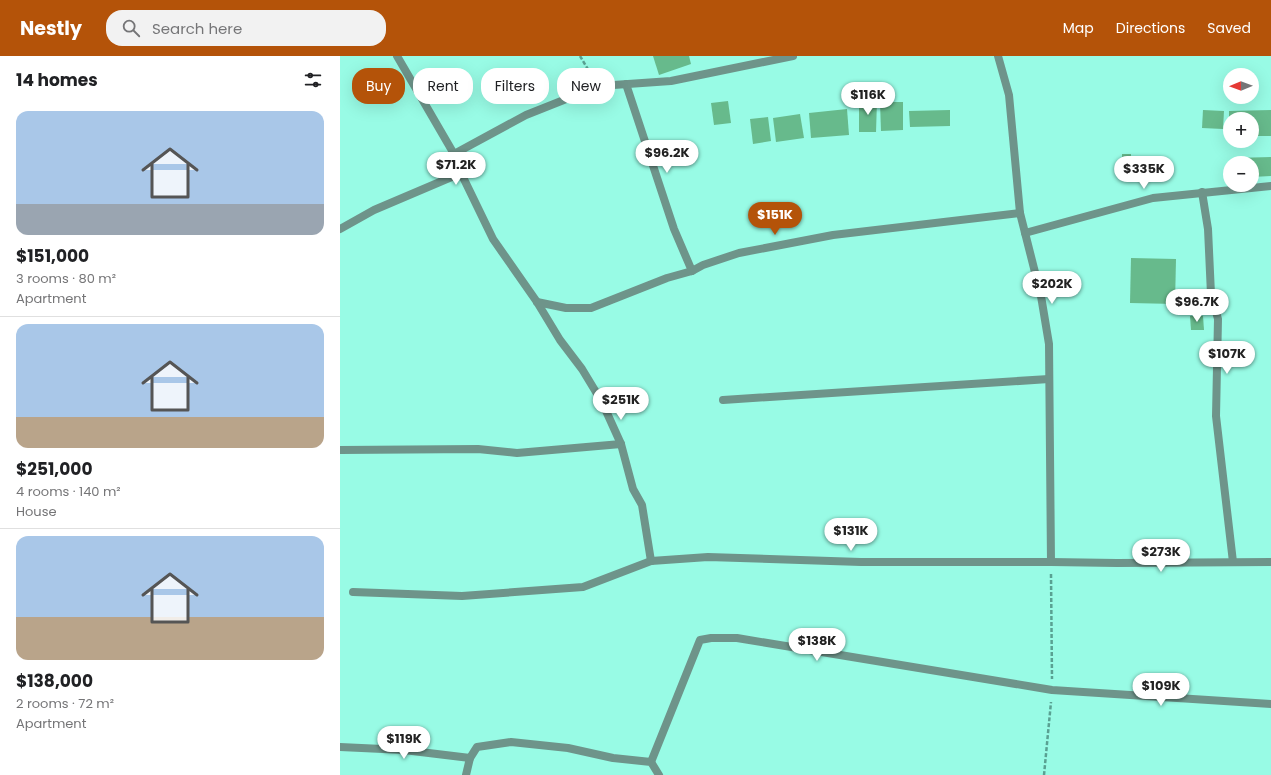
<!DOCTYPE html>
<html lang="en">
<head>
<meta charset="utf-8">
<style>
  :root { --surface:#fff; --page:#f2f2f2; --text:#202124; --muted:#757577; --line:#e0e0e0; --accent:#b45309 }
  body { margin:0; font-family:Poppins,sans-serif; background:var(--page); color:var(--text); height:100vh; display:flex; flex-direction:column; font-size:15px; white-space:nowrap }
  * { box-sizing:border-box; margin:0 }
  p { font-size:13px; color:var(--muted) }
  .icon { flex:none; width:22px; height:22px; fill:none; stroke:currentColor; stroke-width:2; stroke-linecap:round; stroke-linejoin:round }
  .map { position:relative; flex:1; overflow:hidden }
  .sheet { display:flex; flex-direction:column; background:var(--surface); width:340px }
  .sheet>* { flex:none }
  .top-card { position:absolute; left:12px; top:12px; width:380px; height:36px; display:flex; gap:8px }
  .needle { width:26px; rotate:269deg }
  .fabs { position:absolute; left:883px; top:12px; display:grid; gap:8px }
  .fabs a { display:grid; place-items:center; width:36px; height:36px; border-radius:50%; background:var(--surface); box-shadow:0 4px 16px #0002; font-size:20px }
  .price { position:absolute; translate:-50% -34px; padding:0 9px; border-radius:14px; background:#fff; color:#222; font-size:13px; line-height:26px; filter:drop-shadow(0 1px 2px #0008) }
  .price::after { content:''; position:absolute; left:50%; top:24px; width:12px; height:9px; margin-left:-6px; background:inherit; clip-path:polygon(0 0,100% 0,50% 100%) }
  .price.current { background:var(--accent); color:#fff }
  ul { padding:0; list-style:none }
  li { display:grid; align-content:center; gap:8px; height:212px; padding:0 16px }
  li+li { border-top:1px solid var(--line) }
  li span { display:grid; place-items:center; height:124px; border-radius:12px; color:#555 }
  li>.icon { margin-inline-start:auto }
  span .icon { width:72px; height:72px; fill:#fffc; stroke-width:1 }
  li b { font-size:17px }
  h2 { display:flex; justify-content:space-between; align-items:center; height:48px; padding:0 16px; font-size:17px }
  .chip { padding:0 14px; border-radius:16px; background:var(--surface); box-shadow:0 4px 16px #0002; font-size:14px; line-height:36px }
  .chip.current { background:var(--accent); color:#fff }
  header { display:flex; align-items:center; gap:24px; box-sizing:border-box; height:56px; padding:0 20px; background:var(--accent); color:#fff }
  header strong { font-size:19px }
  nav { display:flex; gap:22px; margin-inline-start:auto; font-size:14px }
  .search { width:280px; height:36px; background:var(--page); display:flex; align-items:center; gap:10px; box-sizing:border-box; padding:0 14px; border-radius:16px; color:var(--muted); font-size:15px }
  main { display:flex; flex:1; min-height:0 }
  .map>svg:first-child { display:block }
  .building { fill:#67ba8c }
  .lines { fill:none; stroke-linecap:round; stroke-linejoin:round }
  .path { stroke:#59a192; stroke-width:2.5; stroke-dasharray:4 2; stroke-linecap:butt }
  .street { stroke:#6e948a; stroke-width:8 }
</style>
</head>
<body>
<header>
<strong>Nestly</strong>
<div class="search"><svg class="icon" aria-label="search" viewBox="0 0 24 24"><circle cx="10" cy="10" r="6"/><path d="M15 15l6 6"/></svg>Search here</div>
<nav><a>Map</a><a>Directions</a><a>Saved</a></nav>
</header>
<main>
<section class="sheet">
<h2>14 homes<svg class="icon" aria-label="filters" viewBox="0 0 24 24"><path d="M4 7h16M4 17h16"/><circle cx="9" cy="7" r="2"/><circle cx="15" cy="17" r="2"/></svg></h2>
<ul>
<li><span style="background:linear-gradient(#a9c7e8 75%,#9aa5b1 0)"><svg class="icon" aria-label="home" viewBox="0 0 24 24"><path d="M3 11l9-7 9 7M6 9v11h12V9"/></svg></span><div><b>$151,000</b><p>3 rooms · 80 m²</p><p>Apartment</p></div></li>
<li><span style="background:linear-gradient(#a9c7e8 75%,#b9a48a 0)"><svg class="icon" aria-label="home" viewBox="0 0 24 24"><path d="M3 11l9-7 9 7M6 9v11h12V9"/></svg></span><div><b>$251,000</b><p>4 rooms · 140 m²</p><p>House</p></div></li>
<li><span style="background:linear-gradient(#a9c7e8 65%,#b9a48a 0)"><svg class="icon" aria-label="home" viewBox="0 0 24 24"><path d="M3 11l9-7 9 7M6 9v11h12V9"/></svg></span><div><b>$138,000</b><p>2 rooms · 72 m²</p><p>Apartment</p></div></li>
</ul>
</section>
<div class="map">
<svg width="931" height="719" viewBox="0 0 931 719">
  <rect width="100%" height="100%" fill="#98fbe5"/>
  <g class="building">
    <polygon points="313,0 349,0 351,8 319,19"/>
    <polygon points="519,44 537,44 536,76 519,76"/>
    <polygon points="388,45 391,67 374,69 371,47"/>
    <polygon points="540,46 563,46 563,74 541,75"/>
    <polygon points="507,53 509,79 471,82 469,57"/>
    <polygon points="610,54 610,70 570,71 569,55"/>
    <polygon points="863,54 884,55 883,73 862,72"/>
    <polygon points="931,54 931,80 912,80 912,63 889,63 889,55"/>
    <polygon points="460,58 464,82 436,86 433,62"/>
    <polygon points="428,61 431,85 413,88 410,63"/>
    <rect x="782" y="98" width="9" height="11"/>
    <polygon points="931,101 931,120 912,121 912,107 895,107 895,102"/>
    <polygon points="791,202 836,203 835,248 790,247"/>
    <polygon points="850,260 863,260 864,274 851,274"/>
  </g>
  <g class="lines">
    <g class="path">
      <polyline points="240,0 252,20"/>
      <polyline points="711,518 712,623"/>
      <polyline points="704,719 711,646"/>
    </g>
    <g class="street">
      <polyline points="57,0 114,98 121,117 153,183 197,246 220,284 242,313 262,346 281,388 293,433 302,449 311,505"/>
      <polyline points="658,0 669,39 680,157 701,240 709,288 711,506"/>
      <polyline points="286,28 334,173 352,215"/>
      <polyline points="114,98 186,59 259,30 331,25 453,0"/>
      <polyline points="862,136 868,173 871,238 878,263 876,360 893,506"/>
      <polyline points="0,173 34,154 121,117"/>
      <polyline points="685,177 813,142 931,130"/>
      <polyline points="197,246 226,252 251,252 327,222 352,215 363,209 399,197 493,179 680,157"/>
      <polyline points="383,344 709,323"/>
      <polyline points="0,394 138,393 177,397 281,388"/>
      <polyline points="13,536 122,540 243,531 311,505 368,501 521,506 711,506 777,507 931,506"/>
      <polyline points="0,691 64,694 130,702"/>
      <polyline points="311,706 360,584 371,582 397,582 712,634 931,648"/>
      <polyline points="126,719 130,702 137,691 171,686 228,692 273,702 311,706 319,719"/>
    </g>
  </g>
</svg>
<div class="fabs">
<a><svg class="needle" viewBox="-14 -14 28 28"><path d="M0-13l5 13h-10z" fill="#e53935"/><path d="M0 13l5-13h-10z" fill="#757577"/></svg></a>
<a>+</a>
<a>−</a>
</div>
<b class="price" style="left:528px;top:60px">$116K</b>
<b class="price" style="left:327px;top:118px">$96.2K</b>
<b class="price" style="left:116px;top:130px">$71.2K</b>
<b class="price" style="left:804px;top:134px">$335K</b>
<b class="price current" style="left:435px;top:180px">$151K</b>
<b class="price" style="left:712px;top:249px">$202K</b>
<b class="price" style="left:857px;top:267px">$96.7K</b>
<b class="price" style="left:887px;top:319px">$107K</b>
<b class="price" style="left:281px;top:365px">$251K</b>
<b class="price" style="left:511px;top:496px">$131K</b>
<b class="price" style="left:821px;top:517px">$273K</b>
<b class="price" style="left:477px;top:606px">$138K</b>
<b class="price" style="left:821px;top:651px">$109K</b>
<b class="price" style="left:64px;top:704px">$119K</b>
<div class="top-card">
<a class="chip current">Buy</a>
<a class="chip">Rent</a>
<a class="chip">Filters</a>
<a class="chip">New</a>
</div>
</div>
</main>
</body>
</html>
